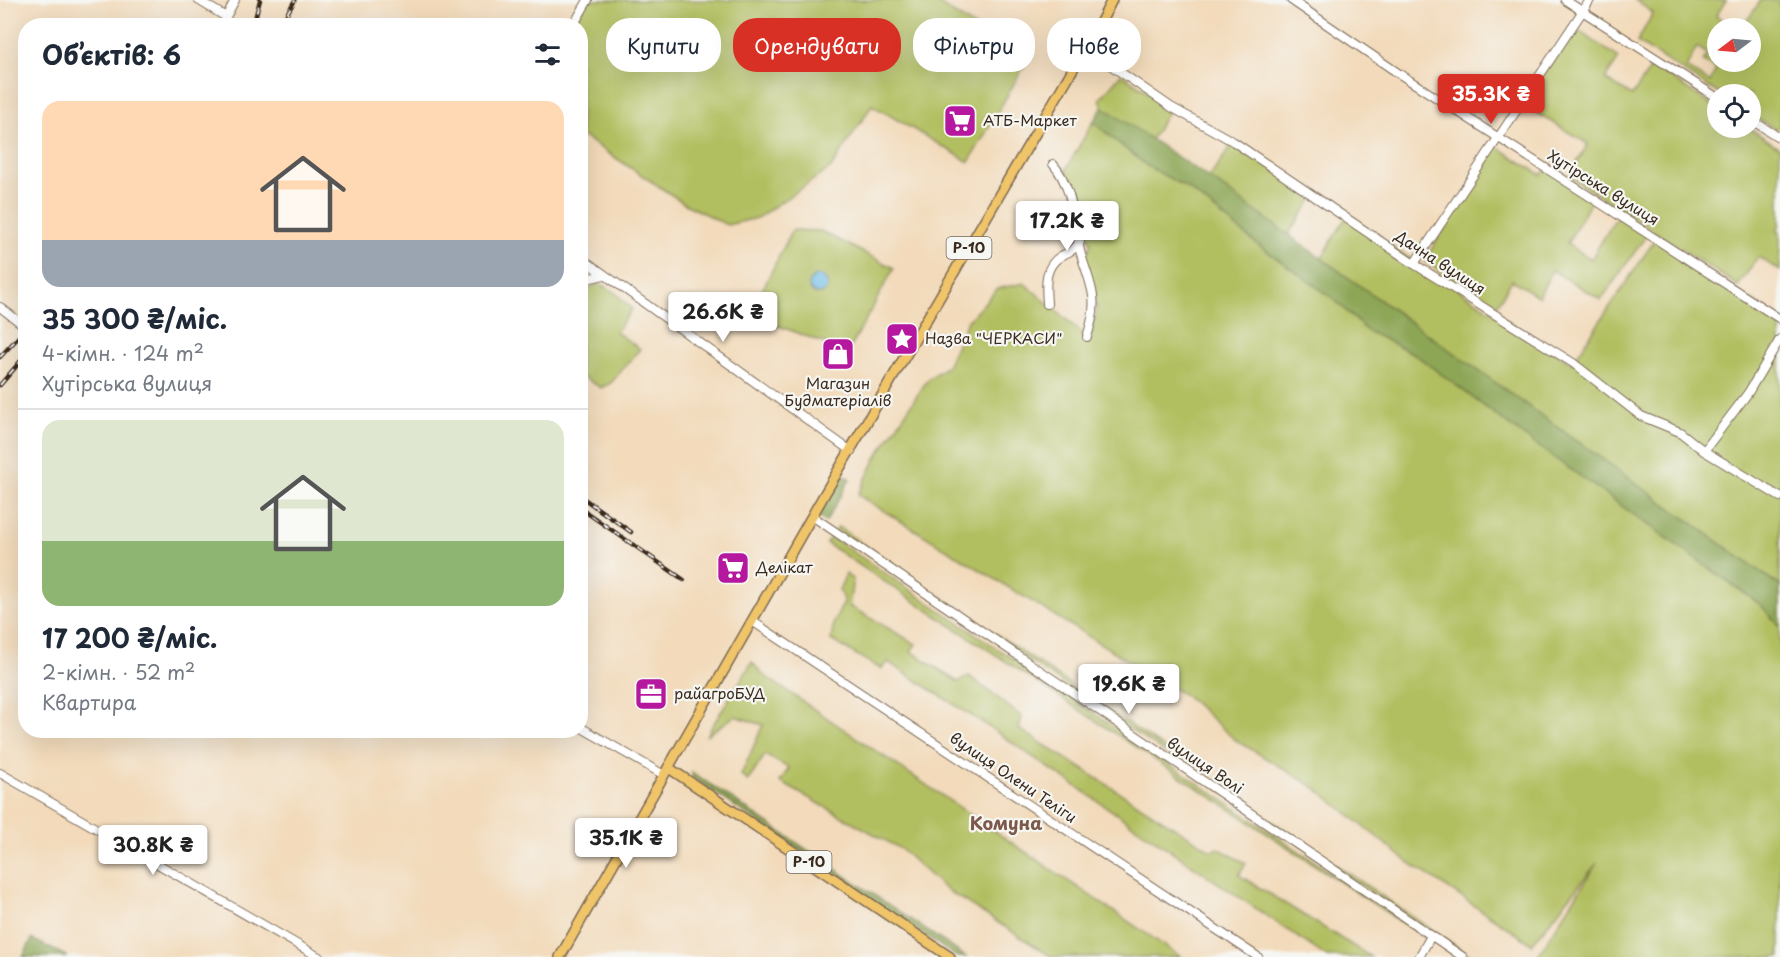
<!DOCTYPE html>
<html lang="uk">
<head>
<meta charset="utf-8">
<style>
  :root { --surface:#fff; --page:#f2f2f3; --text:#1f2937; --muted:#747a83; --line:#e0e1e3; --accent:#d93025 }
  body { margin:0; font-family:"Playpen Sans",sans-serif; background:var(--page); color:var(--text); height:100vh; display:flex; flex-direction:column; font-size:22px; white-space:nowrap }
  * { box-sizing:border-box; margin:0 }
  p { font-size:20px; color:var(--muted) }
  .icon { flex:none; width:33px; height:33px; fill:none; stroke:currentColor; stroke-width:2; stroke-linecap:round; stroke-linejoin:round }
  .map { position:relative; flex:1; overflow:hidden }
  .panel { position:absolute; left:18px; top:18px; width:570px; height:720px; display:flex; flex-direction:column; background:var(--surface); border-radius:24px; box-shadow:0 6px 24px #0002 }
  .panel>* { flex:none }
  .banner { position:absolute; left:606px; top:18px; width:570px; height:54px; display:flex; gap:12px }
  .needle { width:39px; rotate:254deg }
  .controls { position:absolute; left:1707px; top:18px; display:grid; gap:12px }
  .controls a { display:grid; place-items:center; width:54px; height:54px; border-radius:50%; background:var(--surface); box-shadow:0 6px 24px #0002; font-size:30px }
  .price { position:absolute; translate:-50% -51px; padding:0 14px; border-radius:6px; background:#fff; color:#222; font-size:20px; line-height:39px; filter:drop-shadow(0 2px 3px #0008) }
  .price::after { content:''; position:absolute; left:50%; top:36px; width:18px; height:14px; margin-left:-9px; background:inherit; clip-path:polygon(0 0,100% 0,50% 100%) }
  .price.selected { background:var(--accent); color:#fff }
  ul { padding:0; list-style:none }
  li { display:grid; align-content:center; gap:12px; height:318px; padding:0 24px }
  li+li { border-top:2px solid var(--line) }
  li span { display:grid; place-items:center; height:186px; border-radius:18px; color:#555 }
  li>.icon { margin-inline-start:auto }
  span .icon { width:108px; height:108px; fill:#fffc; stroke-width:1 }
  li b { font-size:26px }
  h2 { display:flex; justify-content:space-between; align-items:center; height:72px; padding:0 24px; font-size:26px }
  .pill { padding:0 21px; border-radius:24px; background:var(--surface); box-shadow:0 6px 24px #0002; font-size:21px; line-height:54px }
  .pill.selected { background:var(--accent); color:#fff }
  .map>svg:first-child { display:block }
  .green { fill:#b2bf61; stroke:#767440; stroke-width:1.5; fill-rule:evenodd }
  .forest { fill:#8da657; stroke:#64683a; stroke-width:1.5 }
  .water { fill:#70bdea; stroke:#567484; stroke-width:1.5 }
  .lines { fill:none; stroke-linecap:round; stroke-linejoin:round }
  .minor-casing { stroke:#7b6855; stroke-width:10 }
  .major-casing { stroke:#7b6855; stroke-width:12 }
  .minor { stroke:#fff; stroke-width:8 }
  .major { stroke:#f0c469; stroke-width:9 }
  .rail-casing { stroke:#3b2a1e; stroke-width:4.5 }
  .rail { stroke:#f6f6f2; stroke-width:2; stroke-dasharray:7; stroke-linecap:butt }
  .labels { text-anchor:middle; stroke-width:4.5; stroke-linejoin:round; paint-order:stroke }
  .shield { fill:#f6f6f2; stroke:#73675e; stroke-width:1.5 }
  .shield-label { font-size:14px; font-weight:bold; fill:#3b2a1e }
  .poi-label { font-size:15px; fill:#3b2a1e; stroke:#f6f6f2; text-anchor:start }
  .street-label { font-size:15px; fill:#3b2a1e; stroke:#f6f6f2 }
  .quarter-label { font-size:18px; font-weight:bold; fill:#7c594a; stroke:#f6f6f2 }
</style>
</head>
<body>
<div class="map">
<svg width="1780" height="957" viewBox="0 0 1780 957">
  <rect width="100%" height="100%" fill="#f6f6f2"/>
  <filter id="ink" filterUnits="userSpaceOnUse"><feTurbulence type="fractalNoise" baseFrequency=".0167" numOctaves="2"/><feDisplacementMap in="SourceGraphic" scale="12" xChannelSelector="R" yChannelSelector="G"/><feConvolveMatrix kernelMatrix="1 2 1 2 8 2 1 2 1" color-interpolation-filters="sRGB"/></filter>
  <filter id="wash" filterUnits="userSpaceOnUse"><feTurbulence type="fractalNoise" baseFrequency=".008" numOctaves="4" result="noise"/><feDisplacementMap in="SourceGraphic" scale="24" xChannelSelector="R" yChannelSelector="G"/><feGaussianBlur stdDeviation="1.35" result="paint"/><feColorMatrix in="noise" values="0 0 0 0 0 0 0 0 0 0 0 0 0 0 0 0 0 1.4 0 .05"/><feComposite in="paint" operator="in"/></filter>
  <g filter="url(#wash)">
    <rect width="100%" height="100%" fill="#f2daba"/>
    <g class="green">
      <polygon points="587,0 933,0 1027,61 969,162 872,105 831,168 757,218 727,225 687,205 581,135 580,26 572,26"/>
      <path d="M1635,0H1726L1716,16L1734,28H1718V62H1750V28H1742L1761,0H1780V124L1776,130L1751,115L1750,94H1719L1637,42L1653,13ZM1697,47L1707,54L1703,62L1716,69L1710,82L1686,68Z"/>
      <polygon points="1573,27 1619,58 1605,79 1632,96 1652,66 1717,108 1718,128 1749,128 1780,148 1780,225 1777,230 1780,232 1780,271 1758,257 1738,286 1569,176 1588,144 1524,105"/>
      <polygon points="1121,74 1171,107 1151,140 1103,107 1100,99"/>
      <polygon points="1093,122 1147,166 1189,189 1257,244 1335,300 1367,331 1413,353 1528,439 1761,605 1780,627 1780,957 1537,957 1597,863 1532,944 1408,862 1317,789 1234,739 1189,698 858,495 876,458 928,379 947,366 967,322 997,289 1024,283 1090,340 1097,308 1085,257 1091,244 1066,169"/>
      <polygon points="1234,142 1315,196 1288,235 1209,178"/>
      <polygon points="1496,146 1541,175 1546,169 1592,200 1567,244 1591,259 1617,216 1646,236 1601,300 1552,270 1539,297 1512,280 1496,307 1424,261"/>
      <polygon points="1346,217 1572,363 1656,238 1780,319 1780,586 1321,259"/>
      <polygon points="792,230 821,231 894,268 848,352 750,315"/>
      <polygon points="598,283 613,291 632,309 616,332 640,349 611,383 601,388 580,375 581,293"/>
      <polygon points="838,527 1472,957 1467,957 836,530"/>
      <polygon points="831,537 1424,935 1424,937 826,543"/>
      <polygon points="846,574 853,580 849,606 916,644 911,651 958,682 969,676 1022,717 1019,729 1212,851 1218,848 1246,863 1239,875 1371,957 1327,957 989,727 888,662 881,669 831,640 834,622 844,602 839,590"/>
      <polygon points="752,662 762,674 1181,957 1052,957 945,889 901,849 780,782 789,768 765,755 748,781 741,775 763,725 735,716 706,736"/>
    </g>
    <g class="forest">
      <polygon points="1103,107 1209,178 1780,586 1780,627 1761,605 1528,439 1413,353 1367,331 1335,300 1257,244 1189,189 1147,166 1093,122"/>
      <polygon points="841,473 850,479 826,522 816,515"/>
      <polygon points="692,772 966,957 957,957 692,777"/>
      <polygon points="32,939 68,957 23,957"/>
    </g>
    <circle class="water" cx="818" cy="285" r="9"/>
  </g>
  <g filter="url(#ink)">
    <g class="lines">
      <g class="minor-casing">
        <g id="minor">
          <polyline points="198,0 226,17"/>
          <polyline points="1291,0 1398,73 1780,319"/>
          <polyline points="1565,0 1718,98"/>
          <polyline points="226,26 226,17 235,0"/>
          <polyline points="573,26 588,0"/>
          <polyline points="1087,49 1171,107 1234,142 1414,264 1573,363 1641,416 1680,432 1704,451 1780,497"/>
          <polyline points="1750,119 1780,138"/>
          <path d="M1053,164C1073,187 1074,222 1080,251C1084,266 1091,281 1093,296C1095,310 1091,324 1087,337"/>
          <polyline points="580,257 851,451"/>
          <polyline points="1414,264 1590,0"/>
          <polyline points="580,284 587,279 604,275"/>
          <path d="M1047,304C1046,286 1043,267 1061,256C1069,252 1074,250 1080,242"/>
          <polyline points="0,307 26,327"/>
          <polyline points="1704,451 1748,393 1780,339"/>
          <polyline points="812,516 1463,957"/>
          <polyline points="752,621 1258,957"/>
          <polyline points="580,727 664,775"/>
          <polyline points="0,773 319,957"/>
          <polyline points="1419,957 1431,936"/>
        </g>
      </g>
      <g class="major-casing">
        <g id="major">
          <polyline points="669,768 950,957"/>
          <polyline points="560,957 824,495 1077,62 1087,49 1112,0"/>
        </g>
      </g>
      <use href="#minor" class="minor"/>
      <use href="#major" class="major"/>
      <g class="rail-casing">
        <g id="rail">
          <polyline points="253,26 260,0"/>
          <polyline points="280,26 295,0"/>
          <polyline points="0,357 26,329"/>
          <polyline points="0,385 26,355"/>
          <polyline points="580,496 631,532"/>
          <polyline points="580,508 684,580"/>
        </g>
      </g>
      <use href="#rail" class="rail"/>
    </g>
  </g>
  <defs>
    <g id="supermarket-square" transform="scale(1.725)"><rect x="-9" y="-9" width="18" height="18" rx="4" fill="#b5179e" stroke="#f6f6f2"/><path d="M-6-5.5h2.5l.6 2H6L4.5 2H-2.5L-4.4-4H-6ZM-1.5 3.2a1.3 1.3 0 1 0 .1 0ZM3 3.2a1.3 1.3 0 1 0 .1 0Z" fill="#fff"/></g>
    <g id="sight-square" transform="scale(1.725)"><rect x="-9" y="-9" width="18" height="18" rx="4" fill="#b5179e" stroke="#f6f6f2"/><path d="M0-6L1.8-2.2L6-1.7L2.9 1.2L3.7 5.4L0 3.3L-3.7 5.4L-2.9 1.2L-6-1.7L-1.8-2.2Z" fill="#fff"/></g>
    <g id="shop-square" transform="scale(1.725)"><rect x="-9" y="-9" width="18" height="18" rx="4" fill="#b5179e" stroke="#f6f6f2"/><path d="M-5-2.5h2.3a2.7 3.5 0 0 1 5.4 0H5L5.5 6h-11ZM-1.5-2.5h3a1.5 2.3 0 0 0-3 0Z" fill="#fff"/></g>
    <g id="office-square" transform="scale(1.725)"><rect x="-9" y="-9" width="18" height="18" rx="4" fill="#b5179e" stroke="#f6f6f2"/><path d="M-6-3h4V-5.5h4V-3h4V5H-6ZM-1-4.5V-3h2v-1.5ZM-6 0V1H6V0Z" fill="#fff"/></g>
  </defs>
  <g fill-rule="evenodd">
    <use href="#supermarket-square" x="960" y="121"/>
    <use href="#sight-square" x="902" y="339"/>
    <use href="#shop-square" x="838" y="354"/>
    <use href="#supermarket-square" x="733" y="568"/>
    <use href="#office-square" x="651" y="694"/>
  </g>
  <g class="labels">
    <g class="shield">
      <rect x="946.5" y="237" width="45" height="22" rx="4.5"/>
      <rect x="786.5" y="851" width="45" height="22" rx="4.5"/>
    </g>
    <g class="shield-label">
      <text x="969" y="253">Р-10</text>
      <text x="809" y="867">Р-10</text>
    </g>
    <g class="poi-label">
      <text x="983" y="126">АТБ-Маркет</text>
      <text x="925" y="344">Назва "ЧЕРКАСИ"</text>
      <text x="838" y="389" text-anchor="middle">Магазин<tspan x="838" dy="17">Будматеріалів</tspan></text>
      <text x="756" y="573">Делікат</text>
      <text x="674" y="699">райагроБУД</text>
    </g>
    <g class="street-label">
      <text transform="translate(1603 188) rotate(32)" y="5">Хутірська вулиця</text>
      <text transform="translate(1440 263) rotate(33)" y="5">Дачна вулиця</text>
      <text transform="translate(1205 766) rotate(34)" y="5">вулиця Волі</text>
      <text transform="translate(1013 778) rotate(34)" y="5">вулиця Олени Теліги</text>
    </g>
    <g class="quarter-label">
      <text x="1006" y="830">Комуна</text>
    </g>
  </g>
</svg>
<div class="controls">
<a><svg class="needle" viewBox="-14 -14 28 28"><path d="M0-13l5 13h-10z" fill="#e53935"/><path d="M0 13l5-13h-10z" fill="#747a83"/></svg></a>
<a><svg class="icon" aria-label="locate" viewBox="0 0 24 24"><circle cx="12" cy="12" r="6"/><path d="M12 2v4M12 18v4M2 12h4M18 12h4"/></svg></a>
</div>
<b class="price selected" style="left:1491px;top:125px">35.3K ₴</b>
<b class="price" style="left:1067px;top:252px">17.2K ₴</b>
<b class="price" style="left:723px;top:343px">26.6K ₴</b>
<b class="price" style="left:1129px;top:715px">19.6K ₴</b>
<b class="price" style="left:626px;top:869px">35.1K ₴</b>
<b class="price" style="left:153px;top:876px">30.8K ₴</b>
<div class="banner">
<a class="pill">Купити</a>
<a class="pill selected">Орендувати</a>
<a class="pill">Фільтри</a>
<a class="pill">Нове</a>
</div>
<section class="panel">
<h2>Об’єктів: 6<svg class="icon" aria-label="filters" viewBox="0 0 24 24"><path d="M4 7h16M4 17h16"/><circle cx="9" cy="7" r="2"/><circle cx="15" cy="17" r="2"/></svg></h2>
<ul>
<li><span style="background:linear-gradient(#ffd9b3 75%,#9aa5b1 0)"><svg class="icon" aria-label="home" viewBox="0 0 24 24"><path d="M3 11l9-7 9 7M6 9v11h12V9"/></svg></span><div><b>35 300 ₴/міс.</b><p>4-кімн. · 124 m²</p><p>Хутірська вулиця</p></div></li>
<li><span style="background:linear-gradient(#dfe7d0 65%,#8fb573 0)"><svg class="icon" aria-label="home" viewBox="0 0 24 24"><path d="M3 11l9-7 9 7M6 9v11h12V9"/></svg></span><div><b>17 200 ₴/міс.</b><p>2-кімн. · 52 m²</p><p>Квартира</p></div></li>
</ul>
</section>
</div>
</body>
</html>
